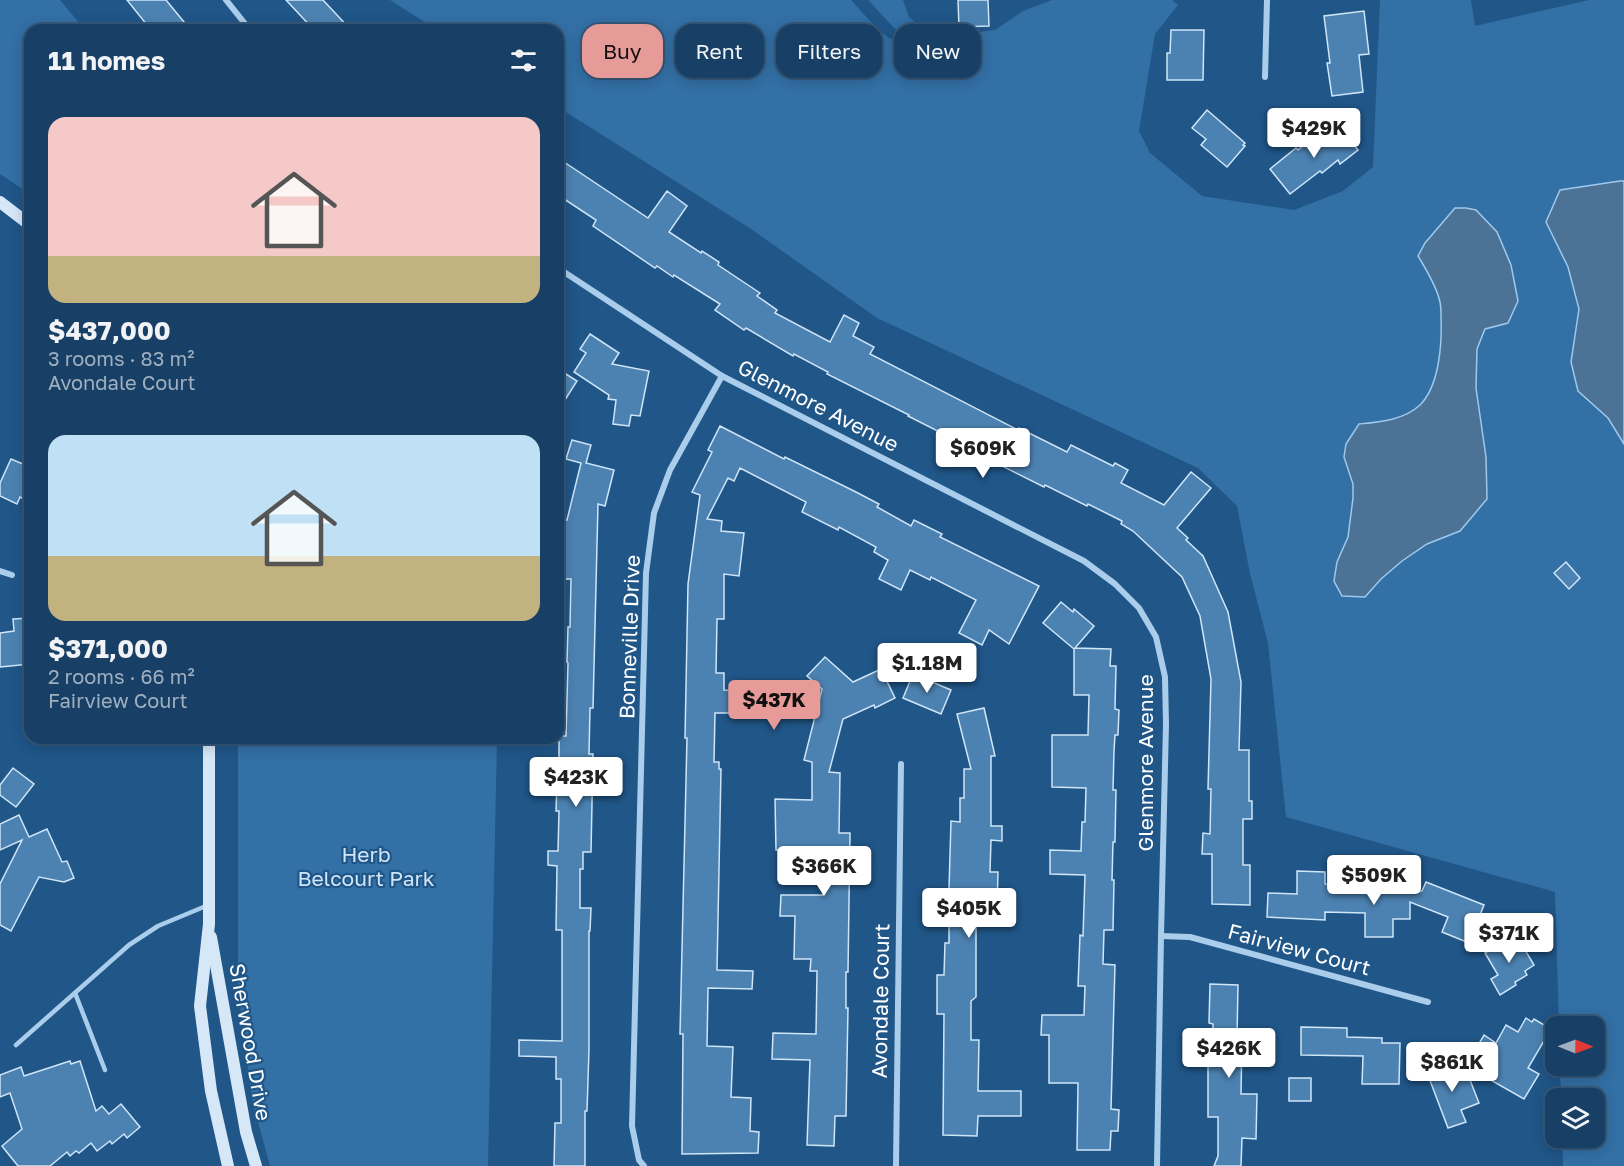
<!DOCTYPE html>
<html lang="en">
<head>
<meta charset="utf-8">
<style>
  :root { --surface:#184066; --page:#254b6f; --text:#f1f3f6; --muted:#9fafbf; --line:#36597a; --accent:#e69b98 }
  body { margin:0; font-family:"Golos Text",sans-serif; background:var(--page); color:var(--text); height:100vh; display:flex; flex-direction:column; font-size:22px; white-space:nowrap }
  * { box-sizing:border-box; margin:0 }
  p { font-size:20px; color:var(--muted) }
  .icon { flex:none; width:33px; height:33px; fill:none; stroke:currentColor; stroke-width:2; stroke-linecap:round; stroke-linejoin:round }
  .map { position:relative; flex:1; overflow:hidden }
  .details { position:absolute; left:24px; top:24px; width:540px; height:720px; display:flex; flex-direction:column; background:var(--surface); border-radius:18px; box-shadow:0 3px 15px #0003,0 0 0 2px var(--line) }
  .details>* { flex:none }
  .top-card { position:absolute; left:582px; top:24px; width:570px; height:54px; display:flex; gap:12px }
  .needle { width:39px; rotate:91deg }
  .controls { position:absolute; left:1545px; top:1016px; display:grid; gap:12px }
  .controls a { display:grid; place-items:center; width:60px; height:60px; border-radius:12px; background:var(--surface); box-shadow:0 3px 15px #0003,0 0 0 2px var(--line); font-size:30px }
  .price { position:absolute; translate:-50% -51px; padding:0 14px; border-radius:6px; background:#fff; color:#222; font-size:20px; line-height:39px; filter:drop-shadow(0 2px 3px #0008) }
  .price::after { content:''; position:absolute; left:50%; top:36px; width:18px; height:14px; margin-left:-9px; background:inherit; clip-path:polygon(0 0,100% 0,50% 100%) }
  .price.selected { background:var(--accent); color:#111 }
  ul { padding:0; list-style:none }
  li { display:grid; align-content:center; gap:12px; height:318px; padding:0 24px }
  li span { display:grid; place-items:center; height:186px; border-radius:18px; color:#555 }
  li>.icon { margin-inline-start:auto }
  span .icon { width:108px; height:108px; fill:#fffc; stroke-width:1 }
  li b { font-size:26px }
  h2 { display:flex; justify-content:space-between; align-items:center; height:72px; padding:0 24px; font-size:26px }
  .tag { padding:0 21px; border-radius:18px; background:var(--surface); box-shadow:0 3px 15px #0003,0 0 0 2px var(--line); font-size:21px; line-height:54px }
  .tag.selected { background:var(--accent); color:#111 }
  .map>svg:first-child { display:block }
  .green { fill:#3370a6 }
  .water { fill:#4c7296; stroke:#9ec9ec; stroke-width:1.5 }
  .building { fill:#4c82b2; stroke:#cfe5f8; stroke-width:1.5 }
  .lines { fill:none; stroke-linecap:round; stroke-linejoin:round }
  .lane { stroke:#aacdeb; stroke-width:4.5 }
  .street { stroke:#aacdeb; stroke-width:6 }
  .secondary { stroke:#d6e7f8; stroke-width:12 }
  .labels { text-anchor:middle; stroke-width:4.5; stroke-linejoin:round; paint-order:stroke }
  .street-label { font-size:21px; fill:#fff; stroke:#205688 }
  .park-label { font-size:21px; fill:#cfe5f8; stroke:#205688 }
</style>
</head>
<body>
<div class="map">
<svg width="1624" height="1166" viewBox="0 0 1624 1166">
  <rect width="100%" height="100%" fill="#205688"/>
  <g class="green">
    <polygon points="0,0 60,0 85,30 30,30 30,194 0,174"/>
    <polygon points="390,0 851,0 879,31 903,47 913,48 868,0 903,0 909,17 932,38 995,30 1023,11 1052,0 1172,0 1178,5 1155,34 1139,131 1150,153 1202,196 1294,210 1343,191 1373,167 1380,0 1471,0 1475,26 1589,0 1624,0 1624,1166 1563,1166 1562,1137 1594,1137 1594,1098 1561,1098 1560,1065 1594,1065 1594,1026 1559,1026 1555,892 1286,817 1268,643 1250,574 1237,506 1198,468 877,318 751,229 558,107 558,30 437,30"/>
    <polygon points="238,738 497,738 488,1166 270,1166 252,1100 238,989"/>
  </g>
  <g class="water">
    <polygon points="1620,181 1624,181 1624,444 1608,418 1578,391 1571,362 1579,309 1568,267 1546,222 1560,190"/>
    <path d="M1455,208H1466L1476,210L1497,232L1511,265L1518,301L1508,323L1485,329L1477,349L1476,388L1486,457L1487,499L1460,531L1427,544L1402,561L1381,579L1365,597L1342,596L1334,581L1337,562L1348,537L1353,498V484L1344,457L1346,444L1359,424C1380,422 1404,420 1420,405C1440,385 1442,342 1441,316C1441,312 1441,307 1440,302C1437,288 1426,269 1418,256L1425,243Z"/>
  </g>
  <g class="building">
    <polygon points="127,0 166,0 184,22 175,30 151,30"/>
    <polygon points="286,0 323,0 351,30 314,30"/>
    <polygon points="958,0 988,0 989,26 959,27"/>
    <polygon points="1364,11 1369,54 1359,55 1363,92 1332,96 1327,63 1330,63 1324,16"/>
    <polygon points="1171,30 1204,30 1203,80 1167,80 1167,53 1170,53"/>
    <polygon points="1207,110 1245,143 1243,145 1245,146 1227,167 1201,145 1206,139 1192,128"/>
    <polygon points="1338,124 1358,150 1340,164 1338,160 1322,173 1320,171 1290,194 1270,169 1296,148 1298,150 1311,139 1314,142"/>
    <polygon points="558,158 648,218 667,191 687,206 669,232 701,253 702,251 719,262 718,265 760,293 757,296 777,310 775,313 830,342 844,315 859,323 853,336 874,347 870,354 1018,430 1019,428 1067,452 1071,445 1113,466 1115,463 1128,470 1121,483 1164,505 1191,472 1211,488 1177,528 1188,538 1186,540 1203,556 1228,612 1241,682 1239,750 1249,750 1249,801 1252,801 1252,819 1243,819 1243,865 1250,865 1250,905 1212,904 1212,854 1202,854 1203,833 1210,834 1211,789 1208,789 1211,679 1200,616 1182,577 1133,531 1121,524 1122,521 1088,504 1087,506 1045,485 1044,487 1000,465 1003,460 972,444 971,448 908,416 909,415 827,374 828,372 794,354 793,356 746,328 744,330 715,310 720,304 674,275 673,277 657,266 655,268 593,226 596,220 558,195"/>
    <polygon points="590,334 619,353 612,364 649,371 640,416 631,415 629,426 613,424 616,400 608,399 609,395 574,372 586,353 580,349"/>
    <polygon points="558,369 577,381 558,411"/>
    <polygon points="720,426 784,459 785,457 856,492 879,504 877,507 911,526 914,520 942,534 940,537 1039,586 1009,644 989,630 982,645 959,633 976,600 931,577 930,580 910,570 901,590 879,579 888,560 874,552 876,547 839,527 838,530 802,512 806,502 740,468 734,481 728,478 707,519 722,521 721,531 744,533 739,576 724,574 724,619 717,619 716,673 724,673 724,690 766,691 766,713 715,713 714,762 719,762 719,769 721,769 717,970 753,971 752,989 708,988 707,1046 733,1047 731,1097 751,1098 750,1131 759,1132 758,1153 682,1154 683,1034 680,1034 687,738 685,738 688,584 700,495 692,492 712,452 708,450"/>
    <polygon points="572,440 591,445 586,463 614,470 605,506 598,504 593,708 590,708 589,754 593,754 591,852 583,852 583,869 580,869 580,908 591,908 590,931 589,931 589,1050 587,1111 585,1111 585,1166 554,1166 555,1123 561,1123 561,1079 556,1079 556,1057 519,1056 519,1040 562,1041 562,930 556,930 557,866 548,865 548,851 558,851 559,811 556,811 557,781 559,781 559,736 566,736 568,663 567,662 568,627 570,627 571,579 558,579 558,520 567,520 581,463 566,459"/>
    <polygon points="11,459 30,467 30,486 24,499 20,497 17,504 0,496 0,483"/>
    <polygon points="1566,562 1580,578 1569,589 1554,573"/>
    <polygon points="1061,602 1073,612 1074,609 1094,626 1075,648 1111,649 1110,666 1116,666 1115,709 1119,710 1118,735 1115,735 1114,751 1113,790 1116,790 1115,842 1113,842 1112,880 1114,880 1113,930 1104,930 1103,964 1115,965 1111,1109 1119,1110 1118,1131 1111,1131 1110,1150 1077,1150 1078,1083 1049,1083 1049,1035 1041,1035 1042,1015 1084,1015 1085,986 1078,986 1080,935 1083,936 1085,875 1050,874 1050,850 1081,851 1082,822 1085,822 1086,788 1052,787 1052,735 1088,735 1089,695 1074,695 1074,649 1043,623"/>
    <polygon points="30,618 30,664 0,667 0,633 14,631 13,619"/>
    <polygon points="825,657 853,682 881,669 895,698 875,708 874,705 843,719 829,772 840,773 839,833 850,833 848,972 846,972 846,1008 848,1008 846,1116 835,1116 834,1146 807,1145 810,1060 772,1059 773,1033 816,1034 817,971 810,971 811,959 794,959 795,916 780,916 781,895 823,895 824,867 804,866 804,850 776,850 775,799 812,800 812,762 804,760 822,689 807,676"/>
    <polygon points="913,674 951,690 941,714 903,698"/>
    <polygon points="984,708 995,756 991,756 991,826 1002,826 1002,841 991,840 990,872 998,872 997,911 976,911 976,997 971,1001 971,1040 979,1040 978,1091 1021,1091 1021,1116 978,1116 977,1136 943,1135 944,1014 937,1014 937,975 944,975 945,943 949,943 949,910 945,910 945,889 949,889 951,821 960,822 960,798 964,798 964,769 971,769 957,714"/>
    <polygon points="13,768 34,784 16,807 0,795 0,785"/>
    <polygon points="19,815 29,837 47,829 62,862 67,861 74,878 64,882 39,877 11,931 0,925 0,884 22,840 0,850 0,824"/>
    <polygon points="1297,871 1325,872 1325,884 1353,885 1353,891 1422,891 1426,882 1484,905 1469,943 1442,932 1448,917 1410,902 1410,919 1393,919 1393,937 1365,937 1365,913 1325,912 1325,920 1267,917 1268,893 1297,894"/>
    <polygon points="1518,938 1534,965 1525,971 1527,975 1515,982 1516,985 1500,995 1491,979 1498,975 1485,953 1506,941 1508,944"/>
    <polygon points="1210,984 1238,985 1237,1037 1242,1037 1241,1094 1257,1094 1256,1139 1242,1138 1241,1166 1214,1166 1218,1156 1218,1117 1208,1117 1208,1066 1212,1066 1213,1024 1209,1023"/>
    <polygon points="1526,1018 1532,1022 1534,1019 1551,1029 1528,1068 1539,1074 1524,1099 1466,1066 1484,1035 1496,1043 1506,1025 1518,1032"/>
    <polygon points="1301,1027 1347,1028 1347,1037 1382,1038 1382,1043 1400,1043 1399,1084 1362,1084 1363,1056 1301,1055"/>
    <polygon points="70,1061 71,1064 80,1061 96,1111 102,1106 109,1114 121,1104 140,1127 127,1138 124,1134 112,1144 110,1141 97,1151 91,1143 79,1153 76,1151 70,1156 67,1152 50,1166 18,1166 2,1146 22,1129 10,1093 0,1097 0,1075 21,1067 24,1076"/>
    <polygon points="1449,1061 1457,1082 1465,1067 1479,1103 1461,1110 1466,1122 1448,1128 1426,1070"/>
    <rect x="1289" y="1078" width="22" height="23"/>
  </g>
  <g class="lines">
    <g class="lane">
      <polyline points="75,993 105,1070"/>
      <polyline points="16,1045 129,945 158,926 206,906"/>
    </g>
    <g class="street">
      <polyline points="226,0 250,30"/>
      <polyline points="1265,77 1267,0"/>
      <polyline points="558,268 722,376 1084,561 1115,584 1139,608 1156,637 1165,677 1166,724 1161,936 1157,1166"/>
      <polyline points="0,571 12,575"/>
      <polyline points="1161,936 1190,937 1428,1002"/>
      <polyline points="644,1166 639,1160 632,1126 646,573 654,513 670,470 722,376"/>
      <polyline points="896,1166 901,764"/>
    </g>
    <g class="secondary">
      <polyline points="0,202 30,225"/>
      <polyline points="209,738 209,924 200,1006 211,1091 228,1166"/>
      <polyline points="211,937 246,1132 256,1166"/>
    </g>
  </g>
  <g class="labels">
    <g class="street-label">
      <text transform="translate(818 406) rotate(27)" y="7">Glenmore Avenue</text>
      <text transform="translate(630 637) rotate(-88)" y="7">Bonneville Drive</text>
      <text transform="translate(1146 763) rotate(-90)" y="7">Glenmore Avenue</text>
      <text transform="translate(1299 950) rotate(15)" y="7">Fairview Court</text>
      <text transform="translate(881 1001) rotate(-89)" y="7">Avondale Court</text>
      <text transform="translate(250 1042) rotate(80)" y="7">Sherwood Drive</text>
    </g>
    <g class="park-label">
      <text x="366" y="862">Herb<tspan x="366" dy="24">Belcourt Park</tspan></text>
    </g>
  </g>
</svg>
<div class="controls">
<a><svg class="needle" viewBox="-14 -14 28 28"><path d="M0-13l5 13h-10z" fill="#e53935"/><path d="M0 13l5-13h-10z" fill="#9fafbf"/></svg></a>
<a><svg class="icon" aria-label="layers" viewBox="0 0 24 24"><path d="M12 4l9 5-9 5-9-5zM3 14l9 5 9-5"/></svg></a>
</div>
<b class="price" style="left:1314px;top:159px">$429K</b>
<b class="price" style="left:983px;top:479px">$609K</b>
<b class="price" style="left:927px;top:694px">$1.18M</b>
<b class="price selected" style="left:774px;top:731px">$437K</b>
<b class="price" style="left:576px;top:808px">$423K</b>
<b class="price" style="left:824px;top:897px">$366K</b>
<b class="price" style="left:1374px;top:906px">$509K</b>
<b class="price" style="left:969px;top:939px">$405K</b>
<b class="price" style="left:1509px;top:964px">$371K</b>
<b class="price" style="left:1229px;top:1079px">$426K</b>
<b class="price" style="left:1452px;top:1093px">$861K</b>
<div class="top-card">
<a class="tag selected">Buy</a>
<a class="tag">Rent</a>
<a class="tag">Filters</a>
<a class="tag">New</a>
</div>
<section class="details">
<h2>11 homes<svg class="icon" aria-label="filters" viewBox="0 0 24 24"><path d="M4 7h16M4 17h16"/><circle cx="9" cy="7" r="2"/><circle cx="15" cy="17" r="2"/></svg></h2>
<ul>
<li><span style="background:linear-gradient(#f6c9c9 75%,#c2b280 0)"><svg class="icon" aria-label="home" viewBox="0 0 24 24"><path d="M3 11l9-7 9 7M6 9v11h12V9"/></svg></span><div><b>$437,000</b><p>3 rooms · 83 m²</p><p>Avondale Court</p></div></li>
<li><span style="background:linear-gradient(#bfe0f5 65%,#c2b280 0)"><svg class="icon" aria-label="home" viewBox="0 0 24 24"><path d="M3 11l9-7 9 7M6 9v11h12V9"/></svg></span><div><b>$371,000</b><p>2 rooms · 66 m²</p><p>Fairview Court</p></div></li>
</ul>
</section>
</div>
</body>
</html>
